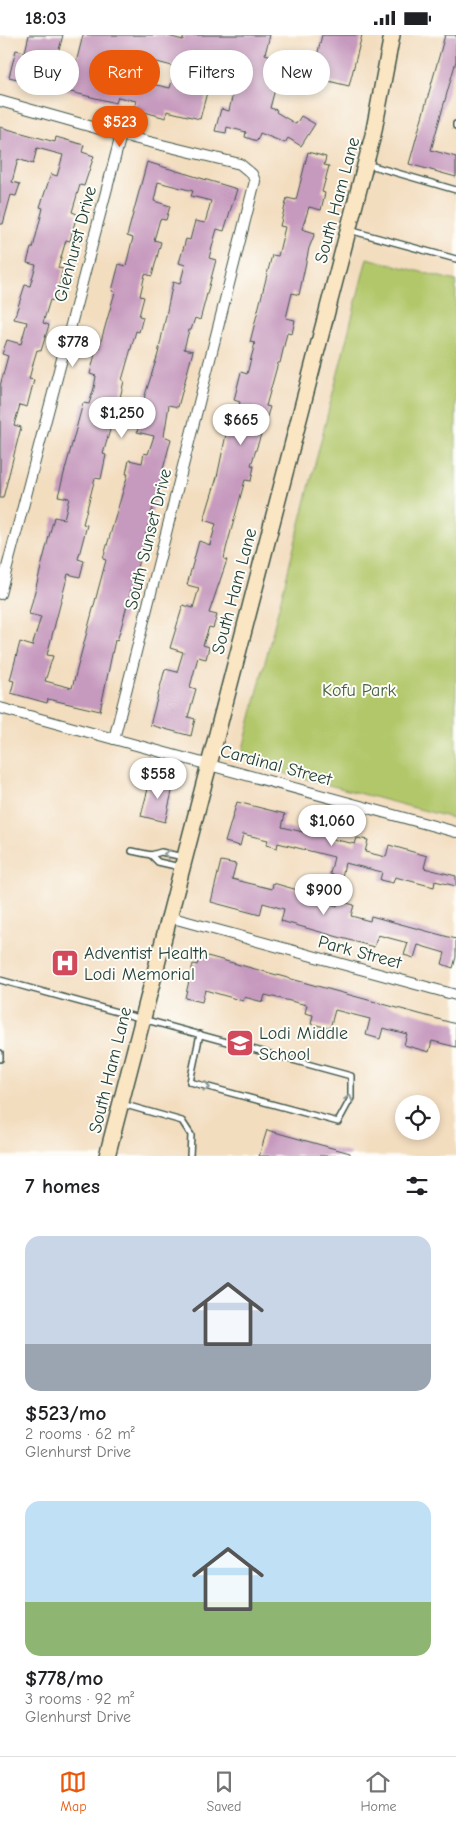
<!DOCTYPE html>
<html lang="en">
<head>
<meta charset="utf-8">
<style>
  :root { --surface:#fff; --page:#f6f6f6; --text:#202124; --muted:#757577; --line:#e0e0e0; --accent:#ea580c }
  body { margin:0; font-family:"Comic Neue",sans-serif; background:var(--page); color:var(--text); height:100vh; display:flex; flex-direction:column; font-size:19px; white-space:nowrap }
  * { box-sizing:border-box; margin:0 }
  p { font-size:16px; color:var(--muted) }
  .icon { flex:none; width:28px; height:28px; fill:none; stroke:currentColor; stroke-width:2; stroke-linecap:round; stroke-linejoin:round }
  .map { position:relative; height:1121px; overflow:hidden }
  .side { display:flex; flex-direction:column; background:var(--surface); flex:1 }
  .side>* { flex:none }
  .guide { position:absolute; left:15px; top:15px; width:426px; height:45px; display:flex; gap:10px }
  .controls { position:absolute; left:395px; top:1060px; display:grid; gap:10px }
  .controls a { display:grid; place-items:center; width:45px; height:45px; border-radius:50%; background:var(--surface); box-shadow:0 2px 8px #0003; font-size:25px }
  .price { position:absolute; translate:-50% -42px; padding:0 11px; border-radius:18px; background:#fff; color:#222; font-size:16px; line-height:32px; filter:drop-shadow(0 1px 2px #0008) }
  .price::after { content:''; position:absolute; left:50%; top:30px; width:15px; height:11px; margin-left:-8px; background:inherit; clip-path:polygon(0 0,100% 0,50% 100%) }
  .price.current { background:var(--accent); color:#fff }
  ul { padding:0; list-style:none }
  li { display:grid; align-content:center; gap:10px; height:265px; padding:0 25px }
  li span { display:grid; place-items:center; height:155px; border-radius:15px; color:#555 }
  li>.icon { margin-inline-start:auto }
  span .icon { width:90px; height:90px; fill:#fffc; stroke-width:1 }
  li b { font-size:21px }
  h2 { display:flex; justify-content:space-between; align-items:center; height:60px; padding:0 25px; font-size:21px }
  .pill { padding:0 18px; border-radius:22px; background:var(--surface); box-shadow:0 2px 8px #0003; font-size:18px; line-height:45px }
  .pill.current { background:var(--accent); color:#fff }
  .status { display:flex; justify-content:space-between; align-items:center; height:35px; padding:0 25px; background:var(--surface); direction:ltr }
  .status svg { height:14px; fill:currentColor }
  .tab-bar { display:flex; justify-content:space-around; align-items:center; height:70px; border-top:1px solid var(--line); background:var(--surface); font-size:14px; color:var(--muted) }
  .tab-bar a { display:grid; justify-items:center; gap:2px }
  .tab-bar .current { color:var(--accent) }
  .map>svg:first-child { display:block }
  .green { fill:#b2c76b; stroke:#688250 }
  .building { fill:#c699be; fill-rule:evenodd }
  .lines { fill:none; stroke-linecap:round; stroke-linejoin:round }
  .lane-casing { stroke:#3f5549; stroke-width:8 }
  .street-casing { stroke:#3f5549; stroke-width:12 }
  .secondary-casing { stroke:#3f5549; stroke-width:18 }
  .lane { stroke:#fff; stroke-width:5 }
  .street { stroke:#fff; stroke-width:10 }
  .secondary { stroke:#fbe6c4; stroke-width:15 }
  .oneway { stroke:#8f9e9a }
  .labels { text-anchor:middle; stroke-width:4; stroke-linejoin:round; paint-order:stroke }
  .street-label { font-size:18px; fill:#1f3d34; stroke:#fdfcf7 }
  .park-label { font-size:18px; fill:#446042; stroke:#fdfcf7 }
  .poi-label { font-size:18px; fill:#1f3d34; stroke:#fdfcf7; text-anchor:start }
</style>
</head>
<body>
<div class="status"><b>18:03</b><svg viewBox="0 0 49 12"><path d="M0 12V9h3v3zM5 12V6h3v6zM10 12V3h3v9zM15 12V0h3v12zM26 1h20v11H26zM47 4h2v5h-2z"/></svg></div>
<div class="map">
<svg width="456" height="1121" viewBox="0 0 456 1121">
  <rect width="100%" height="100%" fill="#fdfcf7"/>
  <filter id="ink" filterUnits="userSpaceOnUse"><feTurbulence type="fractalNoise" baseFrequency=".02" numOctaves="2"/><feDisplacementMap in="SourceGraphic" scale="10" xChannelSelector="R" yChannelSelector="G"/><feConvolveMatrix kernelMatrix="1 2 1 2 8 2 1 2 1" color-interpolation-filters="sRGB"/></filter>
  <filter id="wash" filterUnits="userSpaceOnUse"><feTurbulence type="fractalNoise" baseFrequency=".0096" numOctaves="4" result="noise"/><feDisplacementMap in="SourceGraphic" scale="20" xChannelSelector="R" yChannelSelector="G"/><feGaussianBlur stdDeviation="1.12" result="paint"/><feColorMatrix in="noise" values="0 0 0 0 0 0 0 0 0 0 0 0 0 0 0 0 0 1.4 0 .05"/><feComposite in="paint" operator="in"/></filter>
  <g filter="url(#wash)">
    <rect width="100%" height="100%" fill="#f3ddbf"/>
    <polygon class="green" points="367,223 456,246 456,784 254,730 243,714"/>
    <g id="blocks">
      <g class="building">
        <path d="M29,0H63L56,26L75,32L83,0H164L183,5L184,0H270L265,19L283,24L270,73L277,75L276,77L296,89L301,81L315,89L301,111L288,103L285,108L260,98L257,106L245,102L246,97L227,92L226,98L215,96L221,74L229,76L235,49L229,47L232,38L213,34L200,84L167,76L166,83L134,74L136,66L118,62L116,68L9,42L16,15L25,17ZM149,25L176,32L170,53L143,47Z"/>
        <polygon points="322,0 362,0 349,51 312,42"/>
        <polygon points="445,0 456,0 456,26 431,115 456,122 456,142 409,129"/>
        <polygon points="0,92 55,107 56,102 84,110 82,117 94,121 84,151 80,150 72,177 77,179 70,206 66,205 58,233 63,234 55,266 50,265 43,288 49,290 41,316 37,315 34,325 29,344 34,345 27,372 20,370 14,390 21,392 3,463 0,463 0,351 8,321 2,319 7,305 21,309 27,287 14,284 25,250 30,251 36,230 27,228 31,213 33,213 43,173 40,172 51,139 57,141 63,120 37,113 33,129 18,124 12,147 20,149 16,161 11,160 3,189 0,189"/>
        <polygon points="308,117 326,122 324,130 329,131 322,157 325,158 321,175 309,172 302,194 315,198 309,213 299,260 292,258 286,283 295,285 292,299 287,298 280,328 278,328 266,371 270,372 251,430 254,431 251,446 245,445 226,514 224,524 227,525 209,578 217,580 213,593 209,592 203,610 209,612 206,624 198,622 190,652 196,654 188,682 195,684 191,701 150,690 165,634 177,637 183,617 170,613 183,570 193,573 199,553 187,550 199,506 210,510 216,489 204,485 217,442 227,395 232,396 240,367 234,365 241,337 247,339 255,308 250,307 272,220 278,221 285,192 280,191 287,163 296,165"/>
        <path d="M147,127L237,154L224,196L217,194L209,223L216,225L200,285L195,283L191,295H189L184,314L193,316L178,372L169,370L164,401L171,404L121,593L117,606L115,605L100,676L48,664L47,668L11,658L14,646L10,645L20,607L32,611L41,582L29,579L54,482L64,484L69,463L58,461L83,368L89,369L94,353L96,341L90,339L94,323L97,313H99L115,257L112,256L119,229L126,231L130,214L133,203L127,201ZM158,147L193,156L191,161L211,166L205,188L195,186L190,205L186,204L179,228L185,230L180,249L173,247L158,319L145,360L141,377H143L137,397L154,401L148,419L144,418L142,428L129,425L126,439H128L103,524L106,525L72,653L45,646L53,621L47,620L68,539L80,542L84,526L78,524L87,490L83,489L95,443L101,444L106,420L103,419L112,388H114L124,346L122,345L136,296L139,297L143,282L139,281L144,262L140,261L145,239L152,241L161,207L154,205L160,184L166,185L170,171L154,166Z"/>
        <polygon points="151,742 174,748 165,787 141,781"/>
        <polygon points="237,767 285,779 282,792 303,797 306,785 335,793 332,804 355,809 357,803 368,805 365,817 386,822 389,810 427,821 424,833 456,841 456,851 435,846 434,852 395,842 393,848 380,845 382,837 345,828 342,842 330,839 334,822 278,808 277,813 266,810 268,805 243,799 240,811 225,807"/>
        <polygon points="221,826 236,829 232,844 272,854 273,848 301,856 300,862 337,871 339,866 354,870 351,881 370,886 371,881 456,904 456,922 453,933 442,929 445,918 418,910 414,923 404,920 408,908 378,900 374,912 281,886 284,874 263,868 260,880 211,867"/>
        <polygon points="200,919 456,989 456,1012 432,1006 429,1017 404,1010 407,999 383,993 380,1004 366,1000 370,984 335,975 330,993 311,989 313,980 305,978 307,970 265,960 263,967 244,962 243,966 205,955 202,967 185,963 193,929 197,930"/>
        <polygon points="267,1095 350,1118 350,1121 259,1121"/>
      </g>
    </g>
  </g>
  <g filter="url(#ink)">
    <use href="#blocks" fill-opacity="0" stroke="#3f5549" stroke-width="1"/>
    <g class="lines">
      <g class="lane-casing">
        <g id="lane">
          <polyline points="456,89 456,91"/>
          <polyline points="366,129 456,155"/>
          <polyline points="349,195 456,224"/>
          <polyline points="132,816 151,820 161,817 183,822"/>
          <polyline points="151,820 158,827 180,832"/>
          <polyline points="0,945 351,1041 351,1063 338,1087 190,1047 200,999"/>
          <polyline points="0,1018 0,1024"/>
          <polyline points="122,1069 182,1086 191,1100 190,1121"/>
        </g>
      </g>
      <g class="street-casing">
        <g id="street">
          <polyline points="0,66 121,100 240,129 252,139 255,146 114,704"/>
          <polyline points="0,559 121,100"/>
          <polyline points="0,673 456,797"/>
          <polyline points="169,882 456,960"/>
        </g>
      </g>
      <g class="secondary-casing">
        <polyline id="secondary" points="107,1121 373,100 392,0"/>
      </g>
      <use href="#lane" class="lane"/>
      <use href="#street" class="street"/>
      <use href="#secondary" class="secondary"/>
    </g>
    <defs><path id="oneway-chevron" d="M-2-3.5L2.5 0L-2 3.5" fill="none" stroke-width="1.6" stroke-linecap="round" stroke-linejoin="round" transform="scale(1.25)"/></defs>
    <g class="oneway">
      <use href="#oneway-chevron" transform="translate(167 819) rotate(-171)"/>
      <use href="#oneway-chevron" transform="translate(207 1052) rotate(15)"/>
      <use href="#oneway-chevron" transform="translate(349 1063) rotate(-74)"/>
    </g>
  </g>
  <defs>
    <g id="hospital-square" transform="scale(1.4375)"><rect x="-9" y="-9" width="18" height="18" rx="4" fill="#d1495b" stroke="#fdfcf7"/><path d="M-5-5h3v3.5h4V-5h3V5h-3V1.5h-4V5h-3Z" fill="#fff"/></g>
    <g id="school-square" transform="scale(1.4375)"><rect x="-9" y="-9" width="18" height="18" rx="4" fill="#d1495b" stroke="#fdfcf7"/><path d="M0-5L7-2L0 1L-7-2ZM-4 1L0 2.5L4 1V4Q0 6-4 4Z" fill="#fff"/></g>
  </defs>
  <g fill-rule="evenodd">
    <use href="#hospital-square" x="65" y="928"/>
    <use href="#school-square" x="240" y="1008"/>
  </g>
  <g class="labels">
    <g class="street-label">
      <text transform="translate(337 165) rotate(-75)" y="6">South Ham Lane</text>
      <text transform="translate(75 209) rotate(-75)" y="6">Glenhurst Drive</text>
      <text transform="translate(148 504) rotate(-76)" y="6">South Sunset Drive</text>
      <text transform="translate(234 556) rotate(-75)" y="6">South Ham Lane</text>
      <text transform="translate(276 730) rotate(15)" y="6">Cardinal Street</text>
      <text transform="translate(360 917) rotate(15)" y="6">Park Street</text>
      <text transform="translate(110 1035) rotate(-76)" y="6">South Ham Lane</text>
    </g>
    <g class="park-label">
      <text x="359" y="661">Kofu Park</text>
    </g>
    <g class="poi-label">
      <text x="84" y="924">Adventist Health<tspan x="84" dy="21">Lodi Memorial</tspan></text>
      <text x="259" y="1004">Lodi Middle<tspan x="259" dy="21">School</tspan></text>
    </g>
  </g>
</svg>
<div class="controls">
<a><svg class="icon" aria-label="locate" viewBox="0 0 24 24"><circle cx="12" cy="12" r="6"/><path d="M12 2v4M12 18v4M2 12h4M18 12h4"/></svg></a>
</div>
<b class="price current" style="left:120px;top:113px">$523</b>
<b class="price" style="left:73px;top:333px">$778</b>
<b class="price" style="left:122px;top:404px">$1,250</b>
<b class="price" style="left:241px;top:411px">$665</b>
<b class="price" style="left:158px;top:765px">$558</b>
<b class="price" style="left:332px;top:812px">$1,060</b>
<b class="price" style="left:324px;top:881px">$900</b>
<div class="guide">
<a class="pill">Buy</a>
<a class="pill current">Rent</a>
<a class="pill">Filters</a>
<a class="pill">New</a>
</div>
</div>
<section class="side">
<h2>7 homes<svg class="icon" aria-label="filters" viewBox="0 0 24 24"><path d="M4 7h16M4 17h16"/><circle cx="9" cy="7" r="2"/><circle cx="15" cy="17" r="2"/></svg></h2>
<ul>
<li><span style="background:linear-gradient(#c9d6e8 70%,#9aa5b1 0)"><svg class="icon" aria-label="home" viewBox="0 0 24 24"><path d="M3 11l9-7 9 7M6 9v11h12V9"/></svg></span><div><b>$523/mo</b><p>2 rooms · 62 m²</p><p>Glenhurst Drive</p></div></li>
<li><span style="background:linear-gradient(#bfe0f5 65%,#8fb573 0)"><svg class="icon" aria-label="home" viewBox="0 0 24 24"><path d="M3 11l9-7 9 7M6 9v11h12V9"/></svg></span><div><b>$778/mo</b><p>3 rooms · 92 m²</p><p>Glenhurst Drive</p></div></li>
</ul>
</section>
<nav class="tab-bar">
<a class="current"><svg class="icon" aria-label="map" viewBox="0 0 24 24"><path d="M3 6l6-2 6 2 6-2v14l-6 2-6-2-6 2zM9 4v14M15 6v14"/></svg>Map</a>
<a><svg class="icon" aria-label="saved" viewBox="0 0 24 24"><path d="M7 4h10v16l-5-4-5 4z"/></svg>Saved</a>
<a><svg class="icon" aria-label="home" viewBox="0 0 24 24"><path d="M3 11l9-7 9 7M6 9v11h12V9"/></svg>Home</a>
</nav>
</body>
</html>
